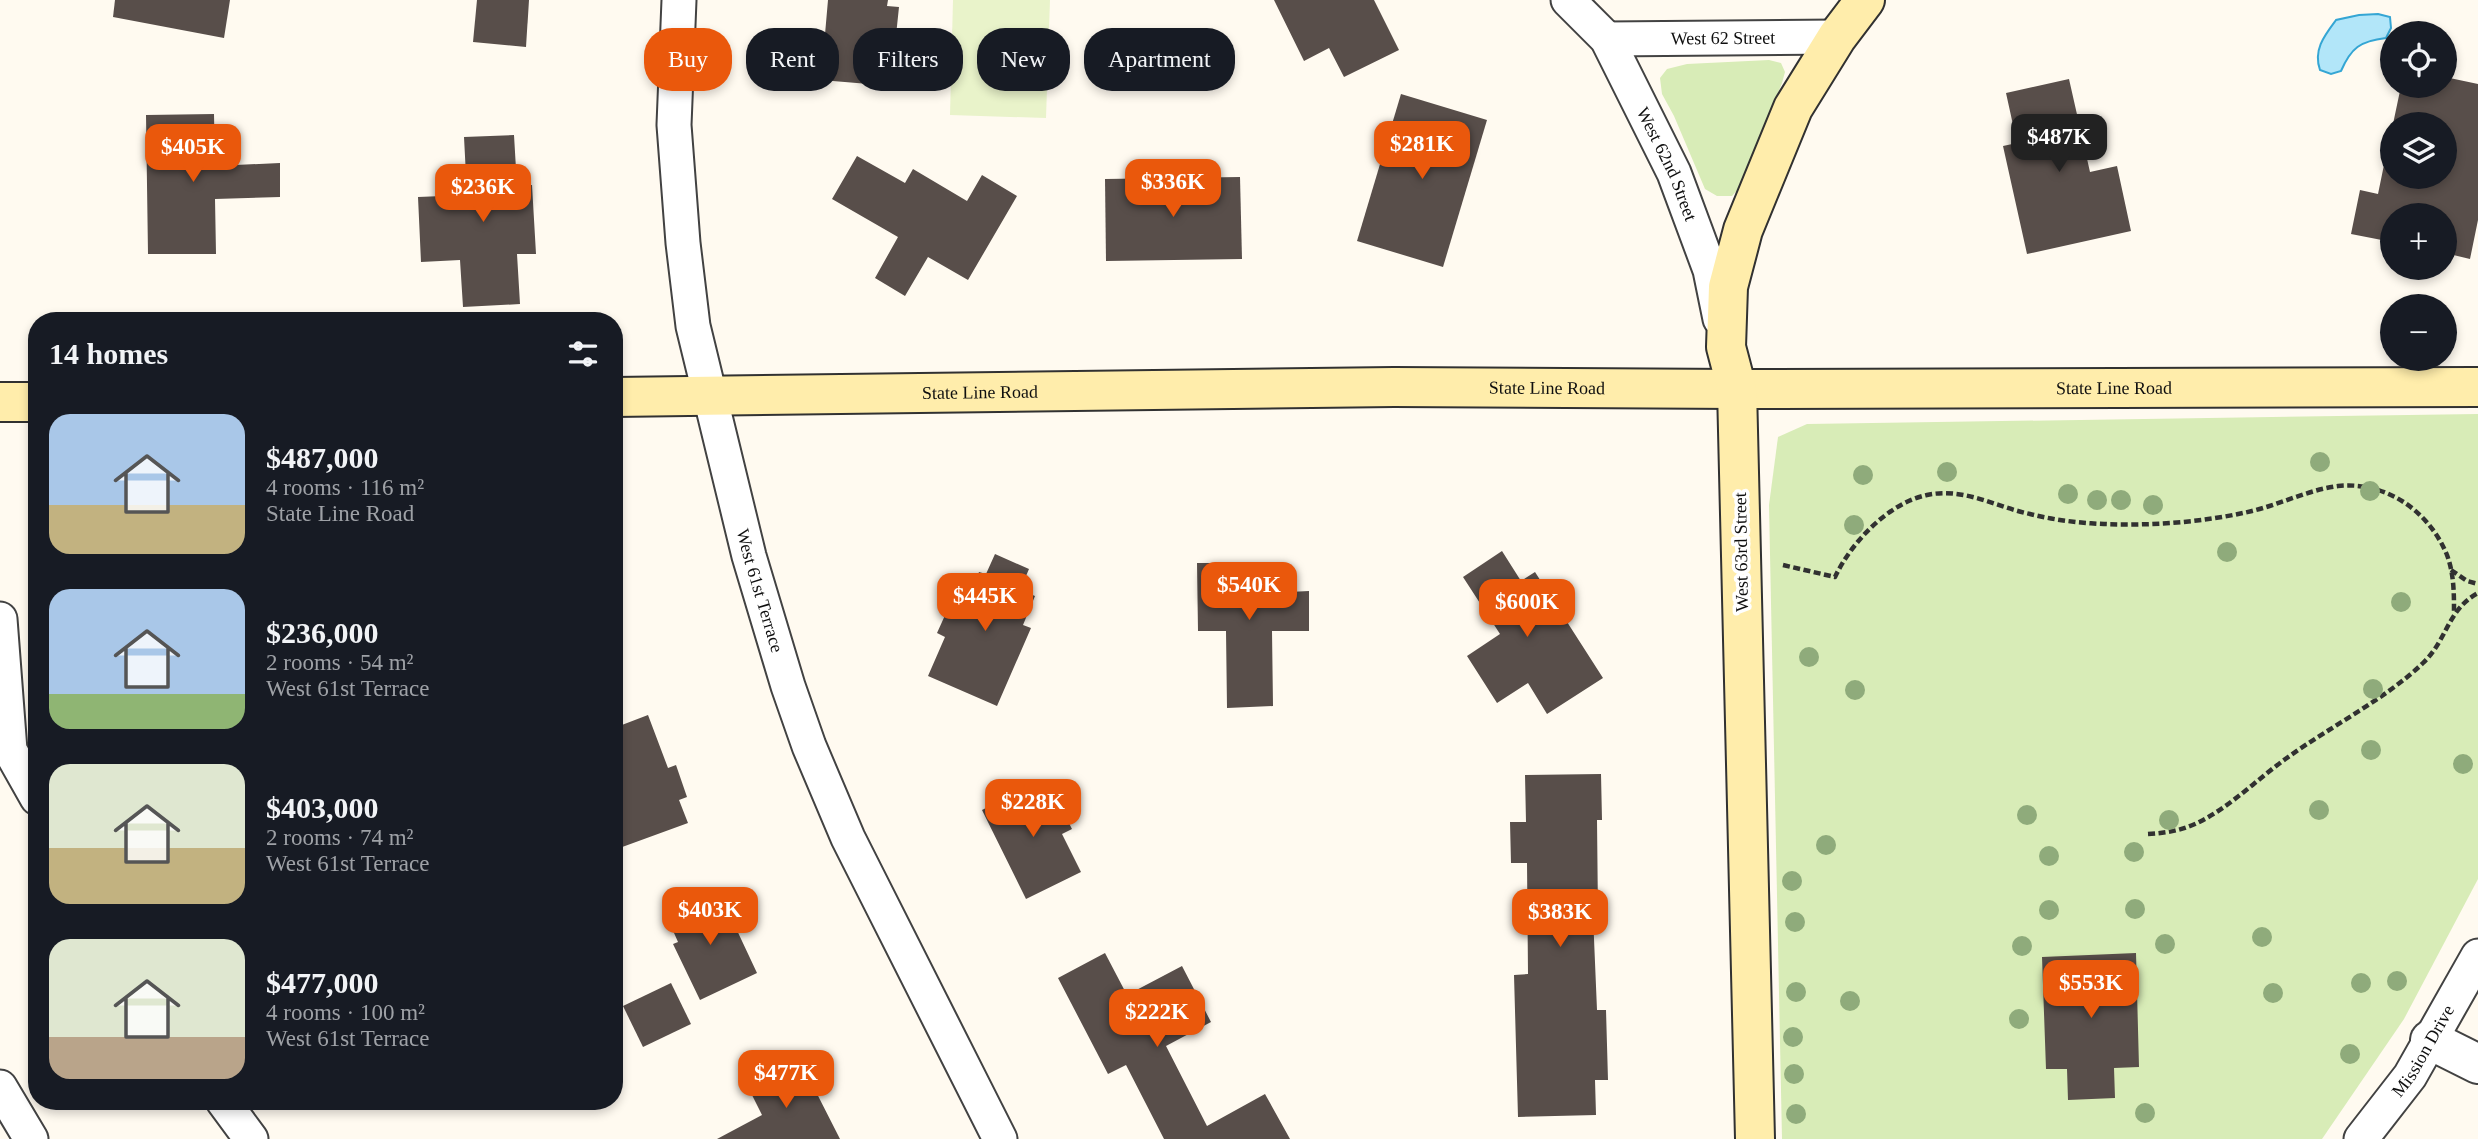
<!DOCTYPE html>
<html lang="en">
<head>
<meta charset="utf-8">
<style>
  :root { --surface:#171b24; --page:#20242c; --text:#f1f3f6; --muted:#9ea1a6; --accent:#ea580c }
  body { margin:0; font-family:Georgia,serif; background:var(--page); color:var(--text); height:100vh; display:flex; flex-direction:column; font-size:26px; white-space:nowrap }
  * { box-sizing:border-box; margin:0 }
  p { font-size:23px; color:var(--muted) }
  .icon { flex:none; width:38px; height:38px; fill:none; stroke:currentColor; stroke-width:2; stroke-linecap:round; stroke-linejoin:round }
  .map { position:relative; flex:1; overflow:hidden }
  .side { position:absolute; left:28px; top:312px; width:595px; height:798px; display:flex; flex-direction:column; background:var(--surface); border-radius:28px; box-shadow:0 4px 10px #0003 }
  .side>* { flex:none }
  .banner { position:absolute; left:644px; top:28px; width:665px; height:63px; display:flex; gap:14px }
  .fabs { position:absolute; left:2380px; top:21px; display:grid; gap:14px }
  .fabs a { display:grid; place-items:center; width:77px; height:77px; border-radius:50%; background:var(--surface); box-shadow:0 4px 10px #0003; font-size:35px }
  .price { position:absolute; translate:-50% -60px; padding:0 16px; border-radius:14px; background:var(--accent); color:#fff; font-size:23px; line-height:46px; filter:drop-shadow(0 2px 4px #0008) }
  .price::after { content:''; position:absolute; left:50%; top:42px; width:21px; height:16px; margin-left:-10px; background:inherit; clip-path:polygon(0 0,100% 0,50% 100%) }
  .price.selected { background:#222; color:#fff }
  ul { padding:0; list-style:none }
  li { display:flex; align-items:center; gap:21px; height:175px; padding:0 21px }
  li span { display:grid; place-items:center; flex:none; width:196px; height:140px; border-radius:21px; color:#555 }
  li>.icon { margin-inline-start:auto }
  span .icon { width:84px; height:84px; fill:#fffc; stroke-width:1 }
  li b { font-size:30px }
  h2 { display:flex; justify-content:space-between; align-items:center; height:84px; padding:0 21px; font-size:30px }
  .tag { padding:0 24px; border-radius:28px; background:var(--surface); box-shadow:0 4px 10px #0003; font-size:24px; line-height:63px }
  .tag.selected { background:var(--accent); color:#fff }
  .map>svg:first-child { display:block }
  .green { fill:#d8ecb7 }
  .pitch { fill:#e9f3ca }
  .water { fill:#b2e6f9; stroke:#35a6d4; stroke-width:2 }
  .building { fill:#584e4a }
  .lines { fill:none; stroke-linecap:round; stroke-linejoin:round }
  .minor-casing { stroke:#424242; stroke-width:37 }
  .tertiary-casing { stroke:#424242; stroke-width:42 }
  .secondary-casing { stroke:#313131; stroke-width:42 }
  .path { stroke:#313131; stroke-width:4.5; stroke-dasharray:7 3.5; stroke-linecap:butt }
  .minor { stroke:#fff; stroke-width:33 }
  .tertiary { stroke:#fff; stroke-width:38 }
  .secondary { stroke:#ffedab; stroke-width:38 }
  .tree { fill:#8fab7b }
  .labels { text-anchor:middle; stroke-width:7; stroke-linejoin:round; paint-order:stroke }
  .street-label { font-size:18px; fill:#0f0f0f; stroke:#fff }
</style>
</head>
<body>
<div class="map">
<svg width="2478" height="1139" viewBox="0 0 2478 1139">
  <rect width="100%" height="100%" fill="#fffaf0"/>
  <g class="green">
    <polygon points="1769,60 1781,63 1785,72 1782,83 1741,186 1732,196 1717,196 1705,189 1674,116 1662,94 1660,78 1667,69 1687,64"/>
    <polygon points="2478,414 2478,879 2404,1019 2322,1139 1782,1139 1769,505 1778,437 1807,424"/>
  </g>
  <polygon class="pitch" points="953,0 1050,0 1046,118 950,115"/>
  <path class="water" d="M2378,14L2390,17L2391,28L2386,38C2360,41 2351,48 2341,71L2331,74L2320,70C2313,50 2324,36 2336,20L2359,15Z"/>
  <g class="building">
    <polygon points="115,0 230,0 224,38 113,17"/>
    <polygon points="477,0 529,0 526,47 473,42"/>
    <polygon points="828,0 888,0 887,6 899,7 895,45 918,47 916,88 821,80"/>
    <polygon points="1274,0 1374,0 1399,50 1344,77 1329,48 1304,61"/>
    <polygon points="2445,77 2478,84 2478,220 2470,259 2445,253 2445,215 2392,215 2392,242 2351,234 2360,190 2378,194 2392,126 2392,177 2445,177 2445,124 2393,124 2401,86 2445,86"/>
    <polygon points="2069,79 2090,172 2117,166 2131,231 2027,254 2003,146 2017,143 2006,93"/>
    <polygon points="1401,94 1487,120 1443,267 1357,241"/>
    <polygon points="214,114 215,166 280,163 280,197 215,199 216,254 148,254 146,115"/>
    <polygon points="514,135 517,186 532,185 536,254 517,254 520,304 463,307 460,260 421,262 418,197 467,195 464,137"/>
    <polygon points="857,156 905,183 913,169 967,201 982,175 1017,196 968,280 928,257 905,296 875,278 898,237 832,199"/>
    <polygon points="1240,177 1242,259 1106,261 1105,179"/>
    <polygon points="1502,551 1521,581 1535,572 1603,678 1547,714 1528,683 1497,703 1467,656 1500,634 1463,577"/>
    <polygon points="995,554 1029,569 1020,590 1035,596 1023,625 1031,628 997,706 928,676 945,637 937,633 956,591 969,597 979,572 986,574"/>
    <polygon points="1197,563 1288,563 1289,592 1309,591 1309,631 1272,631 1273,706 1227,708 1226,631 1198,631"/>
    <polygon points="648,715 668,768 676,765 687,797 679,800 688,823 614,850 614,728"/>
    <polygon points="1601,774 1602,820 1597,820 1598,915 1593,915 1597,1010 1606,1010 1608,1080 1595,1080 1596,1115 1518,1117 1514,975 1528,974 1527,863 1511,863 1510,822 1526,822 1525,775"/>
    <polygon points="1038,782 1042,792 1051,788 1072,829 1062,834 1081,872 1026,899 982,810"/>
    <polygon points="719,892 757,973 700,1000 673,944 678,942 667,917"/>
    <polygon points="1105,953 1127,995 1182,966 1211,1022 1166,1046 1207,1126 1265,1094 1290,1139 1164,1139 1126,1065 1108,1074 1058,978"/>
    <polygon points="2136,953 2139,1067 2114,1068 2115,1098 2068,1100 2067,1069 2046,1069 2042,957"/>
    <polygon points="671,983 691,1024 643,1047 623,1006"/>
    <polygon points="793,1061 806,1084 811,1082 840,1139 717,1139 762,1115 747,1085"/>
  </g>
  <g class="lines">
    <g class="minor-casing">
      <g id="minor">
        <path id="s1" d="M679,0L674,125L683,243L693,326L749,556L788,686L809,746L848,838L1000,1139"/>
        <path id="s2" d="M1568,0L1607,39L1674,173L1710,270L1720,319"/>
        <path id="s3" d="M1607,39L1837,37"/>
        <polyline points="0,619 10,750 37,798"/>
        <polyline points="0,1087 31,1139"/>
        <polyline points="223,1101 251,1139"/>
        <path id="s4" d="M2361,1139L2410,1076L2478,956"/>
      </g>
    </g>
    <g class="tertiary-casing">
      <polyline id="tertiary" points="2430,1040 2478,1064"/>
    </g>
    <g class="secondary-casing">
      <g id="secondary">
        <path id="s5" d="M614,397L1394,387L1737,389L2478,387"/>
        <polyline points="0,402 37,402"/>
        <polyline points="1755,1139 1737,389 1726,347 1728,287 1743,230 1793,108 1837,37 1865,0"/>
      </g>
    </g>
    <g class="path">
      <path d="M1783,565L1835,577C1851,543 1888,503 1927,495C1964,487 1996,507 2030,514C2054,520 2079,523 2104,524C2152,526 2205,522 2252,511C2281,504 2308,490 2338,486C2386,481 2429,511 2447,555C2454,574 2454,593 2454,612"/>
      <polyline points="2451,570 2467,581 2478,584"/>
      <path d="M2148,834C2165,833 2179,831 2195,824C2230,808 2259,777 2291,755C2332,726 2388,697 2423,663C2448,639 2447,610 2478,593"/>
    </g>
    <use href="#minor" class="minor"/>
    <use href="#tertiary" class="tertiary"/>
    <use href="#secondary" class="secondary"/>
  </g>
  <g class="tree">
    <circle cx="2320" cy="462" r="10"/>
    <circle cx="1947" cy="472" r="10"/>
    <circle cx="1863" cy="475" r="10"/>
    <circle cx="2370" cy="491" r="10"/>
    <circle cx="2068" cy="494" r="10"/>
    <circle cx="2097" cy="500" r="10"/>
    <circle cx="2121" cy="500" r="10"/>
    <circle cx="2153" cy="505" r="10"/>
    <circle cx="1854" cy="525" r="10"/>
    <circle cx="2227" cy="552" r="10"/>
    <circle cx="2401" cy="602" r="10"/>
    <circle cx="1809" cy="657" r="10"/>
    <circle cx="2373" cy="689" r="10"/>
    <circle cx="1855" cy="690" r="10"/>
    <circle cx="2371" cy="750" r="10"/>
    <circle cx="2463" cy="764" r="10"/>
    <circle cx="2319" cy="810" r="10"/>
    <circle cx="2027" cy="815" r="10"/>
    <circle cx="2169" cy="820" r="10"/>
    <circle cx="1826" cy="845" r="10"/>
    <circle cx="2134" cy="852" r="10"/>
    <circle cx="2049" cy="856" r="10"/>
    <circle cx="1792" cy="881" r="10"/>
    <circle cx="2135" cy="909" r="10"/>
    <circle cx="2049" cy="910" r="10"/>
    <circle cx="1795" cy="922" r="10"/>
    <circle cx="2262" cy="937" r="10"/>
    <circle cx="2165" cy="944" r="10"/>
    <circle cx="2022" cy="946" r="10"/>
    <circle cx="2397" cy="981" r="10"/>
    <circle cx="2361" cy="983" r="10"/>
    <circle cx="1796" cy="992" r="10"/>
    <circle cx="2273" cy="993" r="10"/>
    <circle cx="1850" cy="1001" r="10"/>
    <circle cx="2019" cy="1019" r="10"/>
    <circle cx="1793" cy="1037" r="10"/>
    <circle cx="2350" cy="1054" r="10"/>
    <circle cx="1794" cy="1074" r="10"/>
    <circle cx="2145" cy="1113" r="10"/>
    <circle cx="1796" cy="1114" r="10"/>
  </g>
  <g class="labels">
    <g class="street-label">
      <text dy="6" stroke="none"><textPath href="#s3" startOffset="116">West 62 Street</textPath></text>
      <text dy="6" stroke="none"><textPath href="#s2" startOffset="194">West 62nd Street</textPath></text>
      <text dy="6" stroke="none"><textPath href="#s5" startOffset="933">State Line Road</textPath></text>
      <text dy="6" stroke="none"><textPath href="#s5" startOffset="1500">State Line Road</textPath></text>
      <text dy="6" stroke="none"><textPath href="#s5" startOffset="366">State Line Road</textPath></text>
      <text transform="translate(1741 552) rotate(-91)" y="6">West 63rd Street</text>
      <text dy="6" stroke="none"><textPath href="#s1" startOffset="600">West 61st Terrace</textPath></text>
      <text dy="6" stroke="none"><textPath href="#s4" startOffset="108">Mission Drive</textPath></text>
    </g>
  </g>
</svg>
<div class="fabs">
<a><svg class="icon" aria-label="locate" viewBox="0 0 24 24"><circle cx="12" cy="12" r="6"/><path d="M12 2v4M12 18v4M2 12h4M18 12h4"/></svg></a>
<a><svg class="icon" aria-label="layers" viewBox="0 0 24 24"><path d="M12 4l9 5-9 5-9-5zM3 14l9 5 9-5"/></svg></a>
<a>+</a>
<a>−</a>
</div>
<b class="price selected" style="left:2059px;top:174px">$487K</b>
<b class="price" style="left:1422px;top:181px">$281K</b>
<b class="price" style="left:193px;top:184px">$405K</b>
<b class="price" style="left:1173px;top:219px">$336K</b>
<b class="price" style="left:483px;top:224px">$236K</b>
<b class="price" style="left:1249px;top:622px">$540K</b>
<b class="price" style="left:985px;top:633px">$445K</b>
<b class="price" style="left:1527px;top:639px">$600K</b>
<b class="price" style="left:1033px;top:839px">$228K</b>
<b class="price" style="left:710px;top:947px">$403K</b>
<b class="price" style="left:1560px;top:949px">$383K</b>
<b class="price" style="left:2091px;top:1020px">$553K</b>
<b class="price" style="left:1157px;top:1049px">$222K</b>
<b class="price" style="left:786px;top:1110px">$477K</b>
<div class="banner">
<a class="tag selected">Buy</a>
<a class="tag">Rent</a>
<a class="tag">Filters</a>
<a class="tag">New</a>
<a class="tag">Apartment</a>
</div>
<section class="side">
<h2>14 homes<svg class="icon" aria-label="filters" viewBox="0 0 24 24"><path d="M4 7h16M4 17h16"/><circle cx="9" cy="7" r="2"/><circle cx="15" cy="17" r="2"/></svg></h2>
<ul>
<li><span style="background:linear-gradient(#a9c7e8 65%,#c2b280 0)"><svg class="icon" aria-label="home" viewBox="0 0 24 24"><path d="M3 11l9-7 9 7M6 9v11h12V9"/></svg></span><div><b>$487,000</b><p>4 rooms · 116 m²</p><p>State Line Road</p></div></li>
<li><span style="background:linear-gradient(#a9c7e8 75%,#8fb573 0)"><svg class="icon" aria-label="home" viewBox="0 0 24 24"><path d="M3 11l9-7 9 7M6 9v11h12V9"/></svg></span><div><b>$236,000</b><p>2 rooms · 54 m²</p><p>West 61st Terrace</p></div></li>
<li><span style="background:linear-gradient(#dfe7d0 60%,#c2b280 0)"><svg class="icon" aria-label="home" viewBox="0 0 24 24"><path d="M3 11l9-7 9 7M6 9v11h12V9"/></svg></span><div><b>$403,000</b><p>2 rooms · 74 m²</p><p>West 61st Terrace</p></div></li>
<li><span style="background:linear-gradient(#dfe7d0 70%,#b9a48a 0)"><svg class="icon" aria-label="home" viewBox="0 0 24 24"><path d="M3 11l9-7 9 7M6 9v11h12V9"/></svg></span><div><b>$477,000</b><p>4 rooms · 100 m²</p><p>West 61st Terrace</p></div></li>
</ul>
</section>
</div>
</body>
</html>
